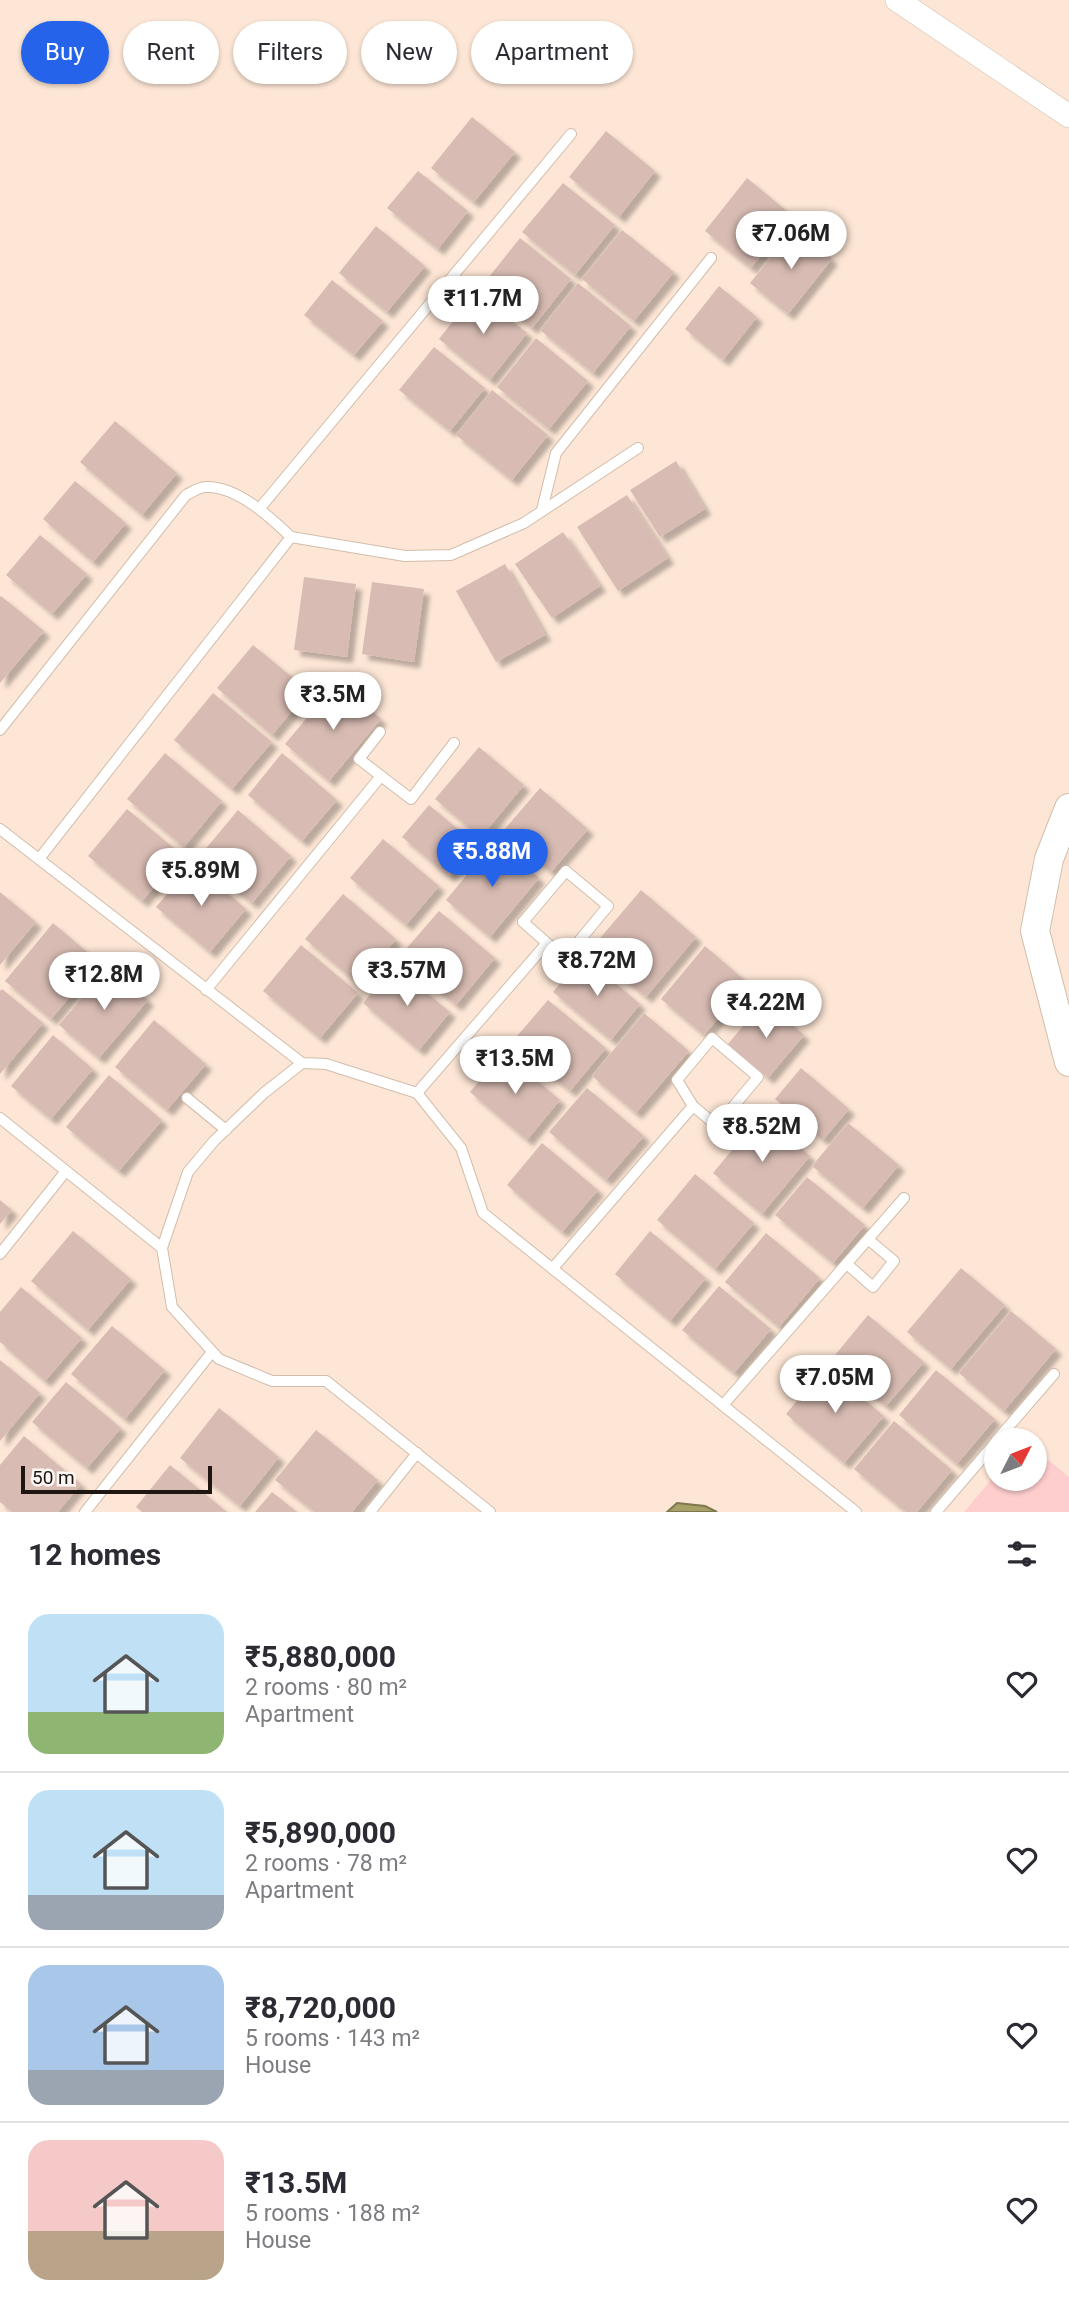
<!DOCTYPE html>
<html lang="en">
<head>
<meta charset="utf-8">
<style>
  :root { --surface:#fff; --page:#f2f2f3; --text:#2b2b33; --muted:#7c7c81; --line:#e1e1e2; --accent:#2563eb }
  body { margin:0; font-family:Roboto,sans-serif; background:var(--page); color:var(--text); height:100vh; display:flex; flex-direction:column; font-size:26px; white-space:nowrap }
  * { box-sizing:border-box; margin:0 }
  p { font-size:23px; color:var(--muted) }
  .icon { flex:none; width:38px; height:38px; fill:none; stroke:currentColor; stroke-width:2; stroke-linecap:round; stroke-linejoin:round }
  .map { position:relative; height:1512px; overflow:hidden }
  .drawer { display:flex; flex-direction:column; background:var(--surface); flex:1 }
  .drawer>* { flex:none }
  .guide { position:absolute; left:21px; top:21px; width:700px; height:63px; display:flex; gap:14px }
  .needle { width:46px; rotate:48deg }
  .buttons { position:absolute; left:984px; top:1428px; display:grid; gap:14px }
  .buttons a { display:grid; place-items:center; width:63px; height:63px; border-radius:50%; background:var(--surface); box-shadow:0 2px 5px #0004; font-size:35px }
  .scale { position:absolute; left:21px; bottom:18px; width:191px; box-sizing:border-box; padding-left:7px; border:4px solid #1e1711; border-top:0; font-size:19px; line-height:24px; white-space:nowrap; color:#1e1711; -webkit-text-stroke:5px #fcf7f4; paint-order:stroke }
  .price { position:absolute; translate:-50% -60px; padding:0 16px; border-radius:24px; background:#fff; color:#222; font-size:23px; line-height:46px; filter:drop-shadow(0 2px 4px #0008) }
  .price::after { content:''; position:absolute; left:50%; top:42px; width:21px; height:16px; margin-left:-10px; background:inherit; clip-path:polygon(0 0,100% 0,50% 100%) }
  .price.current { background:var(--accent); color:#fff }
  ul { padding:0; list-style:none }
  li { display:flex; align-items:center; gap:21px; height:175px; padding:0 28px }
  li+li { border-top:2px solid var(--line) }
  li span { display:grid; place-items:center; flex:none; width:196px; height:140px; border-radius:21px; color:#555 }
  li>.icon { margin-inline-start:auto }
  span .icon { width:84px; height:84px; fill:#fffc; stroke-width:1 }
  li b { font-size:30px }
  h2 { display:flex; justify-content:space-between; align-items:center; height:84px; padding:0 28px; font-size:30px }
  .chip { padding:0 24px; border-radius:32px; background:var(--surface); box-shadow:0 2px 5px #0004; font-size:24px; line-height:63px }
  .chip.current { background:var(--accent); color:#fff }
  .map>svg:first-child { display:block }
  .green { fill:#fecece }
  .water { fill:#a7a168; stroke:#7e784e; stroke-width:2 }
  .building { fill:#d8bcb3; filter:url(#shadow) }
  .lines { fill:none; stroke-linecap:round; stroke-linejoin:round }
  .service-casing { stroke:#d2bdac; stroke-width:12 }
  .minor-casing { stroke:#d2bdac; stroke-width:24 }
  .tertiary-casing { stroke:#d2bdac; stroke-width:30 }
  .service { stroke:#fff; stroke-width:10 }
  .minor { stroke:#fff; stroke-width:23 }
  .tertiary { stroke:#fff; stroke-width:28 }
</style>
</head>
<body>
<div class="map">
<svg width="1069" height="1512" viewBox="0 0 1069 1512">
  <defs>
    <filter id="shadow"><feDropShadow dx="6" dy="6" stdDeviation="2" flood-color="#0004"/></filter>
  </defs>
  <rect width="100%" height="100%" fill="#fde6d5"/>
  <polygon class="green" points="1034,1448 1069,1477 1069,1512 964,1512 996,1474 996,1479 1034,1479"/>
  <polygon class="water" points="677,1503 705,1506 717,1512 667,1512"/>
  <g class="building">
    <polygon points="472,117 515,152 474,202 431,168"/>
    <polygon points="606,131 655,171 619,217 569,177"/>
    <polygon points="418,171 468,211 438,249 387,208"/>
    <polygon points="747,178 793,216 751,268 705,231"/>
    <polygon points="563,183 615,225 575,275 522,232"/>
    <polygon points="376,226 425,266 387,312 339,273"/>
    <polygon points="794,229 832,259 788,314 750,283"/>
    <polygon points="622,230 674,272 634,321 582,279"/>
    <polygon points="520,238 571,279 532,328 481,287"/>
    <polygon points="332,280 383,321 354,355 304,315"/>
    <polygon points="578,283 631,326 593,373 540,330"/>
    <polygon points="719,286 757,317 723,360 685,329"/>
    <polygon points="476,292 527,333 490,380 439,339"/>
    <polygon points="536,338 588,381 549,429 497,387"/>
    <polygon points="434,347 485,388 450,431 399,390"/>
    <polygon points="492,390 548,435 512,480 456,435"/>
    <polygon points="115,421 177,473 142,515 80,462"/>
    <polygon points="676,461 705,509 660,537 630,490"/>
    <polygon points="75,481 126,523 93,562 43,519"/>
    <polygon points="627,495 668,558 618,591 577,527"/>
    <polygon points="563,532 600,586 552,618 515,564"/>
    <polygon points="40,535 87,574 52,614 6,575"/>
    <polygon points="505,564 545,635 496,662 456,591"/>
    <polygon points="304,577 356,584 347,657 294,650"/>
    <polygon points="372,582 424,589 414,662 362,654"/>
    <polygon points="1,596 44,631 0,683 0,597"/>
    <polygon points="253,645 309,691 272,735 217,688"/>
    <polygon points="337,682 381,719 329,781 285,744"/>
    <polygon points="213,693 272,742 232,789 174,740"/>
    <polygon points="479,747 524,785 481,837 435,799"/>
    <polygon points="165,753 222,801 184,847 127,799"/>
    <polygon points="282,753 337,800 302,841 248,795"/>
    <polygon points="540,788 588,829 551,872 503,831"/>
    <polygon points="429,805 476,844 449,876 402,837"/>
    <polygon points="127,809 182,855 142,901 88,856"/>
    <polygon points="238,810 291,856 252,903 198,858"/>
    <polygon points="383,839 439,886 406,925 350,878"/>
    <polygon points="495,841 539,878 490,937 446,900"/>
    <polygon points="193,864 246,909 210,952 156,907"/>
    <polygon points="641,890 696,937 646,997 590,950"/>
    <polygon points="0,892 36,922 0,965"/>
    <polygon points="343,894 396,939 359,984 305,939"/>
    <polygon points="439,911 495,958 456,1005 399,957"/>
    <polygon points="53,923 99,962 51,1019 5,981"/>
    <polygon points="301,945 358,993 320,1038 263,991"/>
    <polygon points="705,946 748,983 704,1035 661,999"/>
    <polygon points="583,956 640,1004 611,1040 553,992"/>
    <polygon points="108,966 148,1000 99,1058 59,1025"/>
    <polygon points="394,966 450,1012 419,1050 363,1003"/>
    <polygon points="2,989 43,1023 0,1074 0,991"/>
    <polygon points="548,1000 606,1048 570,1091 512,1042"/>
    <polygon points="764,1001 804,1035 768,1078 728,1044"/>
    <polygon points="644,1013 689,1051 636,1113 592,1076"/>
    <polygon points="154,1020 206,1064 167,1110 115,1067"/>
    <polygon points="53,1035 93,1069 51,1119 11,1086"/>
    <polygon points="503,1052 560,1100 527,1140 470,1092"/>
    <polygon points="801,1068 849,1109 823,1140 775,1099"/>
    <polygon points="109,1075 162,1120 119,1171 66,1127"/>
    <polygon points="587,1088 644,1136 606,1180 549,1132"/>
    <polygon points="761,1115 810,1156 762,1214 713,1173"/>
    <polygon points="848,1123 899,1165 863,1208 812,1166"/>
    <polygon points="542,1143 598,1190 562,1232 507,1185"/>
    <polygon points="695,1174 754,1223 715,1269 657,1220"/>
    <polygon points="807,1177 865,1225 833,1263 775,1215"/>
    <polygon points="0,1200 12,1210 0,1224"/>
    <polygon points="73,1231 131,1279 88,1330 31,1281"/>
    <polygon points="650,1231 706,1278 670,1321 615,1274"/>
    <polygon points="766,1233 820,1278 779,1327 725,1282"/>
    <polygon points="961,1268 1005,1305 951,1369 907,1332"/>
    <polygon points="719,1286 771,1329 734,1373 682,1330"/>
    <polygon points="21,1287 82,1338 45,1381 0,1342 0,1312"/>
    <polygon points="1011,1311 1056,1349 1004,1411 959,1373"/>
    <polygon points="868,1315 924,1362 886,1406 831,1360"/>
    <polygon points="112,1326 165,1370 125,1419 71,1374"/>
    <polygon points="0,1360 40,1393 0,1441"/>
    <polygon points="825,1367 884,1416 844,1463 786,1414"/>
    <polygon points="936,1370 995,1419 957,1464 899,1415"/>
    <polygon points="66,1382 121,1428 87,1468 32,1422"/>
    <polygon points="219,1408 279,1457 240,1506 180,1458"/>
    <polygon points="894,1421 952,1470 917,1512 906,1512 854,1469"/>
    <polygon points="316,1430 378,1480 352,1512 315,1512 275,1480"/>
    <polygon points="24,1436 81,1484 58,1512 12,1512 0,1502 0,1465"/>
    <polygon points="170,1465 227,1512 142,1512 136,1507"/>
    <polygon points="272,1492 297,1512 255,1512"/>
  </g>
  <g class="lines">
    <g class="service-casing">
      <g id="service">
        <polyline points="260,508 571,134"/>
        <polyline points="542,510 556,453 711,258"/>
        <polyline points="291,537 405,556 451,555 524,523 638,448"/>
        <path d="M0,730L186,495C192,492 199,487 206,487C237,486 270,517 291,537L39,859"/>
        <polyline points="381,776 411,799 454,743"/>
        <polyline points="0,829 302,1063 326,1064 417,1093 461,1148 483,1213 856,1512"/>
        <polyline points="206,990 381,776 359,759 380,732"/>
        <polyline points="417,1093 547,943 523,922 566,871 608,906 565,958 547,943"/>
        <polyline points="187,1098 226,1130"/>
        <polyline points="0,1118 162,1248 172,1307 219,1359 272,1381 326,1381 490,1512"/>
        <polyline points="162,1248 188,1172 214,1141 264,1093 302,1063"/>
        <polyline points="0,1254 66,1171"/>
        <polyline points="848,1265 873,1287 894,1261 869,1240"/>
        <polyline points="553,1268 693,1106 717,1126 758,1077 712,1038 677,1080 693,1106"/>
        <polyline points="723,1405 904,1198"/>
        <polyline points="997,1440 1054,1374"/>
        <polyline points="85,1512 212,1352"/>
        <polyline points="370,1512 417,1453"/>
        <polyline points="936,1512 996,1442"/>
      </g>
    </g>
    <g class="minor-casing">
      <polyline id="minor" points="897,0 1069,116"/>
    </g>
    <g class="tertiary-casing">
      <polyline id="tertiary" points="1069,808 1049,859 1035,931 1069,1062"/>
    </g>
    <use href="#service" class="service"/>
    <use href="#minor" class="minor"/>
    <use href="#tertiary" class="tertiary"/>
  </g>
</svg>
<div class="buttons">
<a><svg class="needle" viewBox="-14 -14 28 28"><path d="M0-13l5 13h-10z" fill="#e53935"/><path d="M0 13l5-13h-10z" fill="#7c7c81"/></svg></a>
</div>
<div class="scale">50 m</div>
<b class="price" style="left:791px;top:271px">₹7.06M</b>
<b class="price" style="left:483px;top:336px">₹11.7M</b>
<b class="price" style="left:333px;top:732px">₹3.5M</b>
<b class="price current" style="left:492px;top:889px">₹5.88M</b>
<b class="price" style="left:201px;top:908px">₹5.89M</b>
<b class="price" style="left:597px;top:998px">₹8.72M</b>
<b class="price" style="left:407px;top:1008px">₹3.57M</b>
<b class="price" style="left:104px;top:1012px">₹12.8M</b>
<b class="price" style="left:766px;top:1040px">₹4.22M</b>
<b class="price" style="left:515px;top:1096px">₹13.5M</b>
<b class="price" style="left:762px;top:1164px">₹8.52M</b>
<b class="price" style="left:835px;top:1415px">₹7.05M</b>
<div class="guide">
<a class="chip current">Buy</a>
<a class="chip">Rent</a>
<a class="chip">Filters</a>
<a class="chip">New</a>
<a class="chip">Apartment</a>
</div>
</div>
<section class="drawer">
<h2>12 homes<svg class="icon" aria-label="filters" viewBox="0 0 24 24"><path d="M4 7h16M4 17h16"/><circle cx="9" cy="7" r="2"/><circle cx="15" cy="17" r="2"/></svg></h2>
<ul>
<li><span style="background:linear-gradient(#bfe0f5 70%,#8fb573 0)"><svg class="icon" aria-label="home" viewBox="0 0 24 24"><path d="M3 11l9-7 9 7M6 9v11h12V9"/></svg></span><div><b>₹5,880,000</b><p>2 rooms · 80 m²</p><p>Apartment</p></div><svg class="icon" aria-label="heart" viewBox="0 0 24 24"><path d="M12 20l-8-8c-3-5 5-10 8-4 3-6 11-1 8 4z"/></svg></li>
<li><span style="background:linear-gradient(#bfe0f5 75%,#9aa5b1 0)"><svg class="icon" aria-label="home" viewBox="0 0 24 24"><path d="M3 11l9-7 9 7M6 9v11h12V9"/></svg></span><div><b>₹5,890,000</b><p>2 rooms · 78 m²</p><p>Apartment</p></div><svg class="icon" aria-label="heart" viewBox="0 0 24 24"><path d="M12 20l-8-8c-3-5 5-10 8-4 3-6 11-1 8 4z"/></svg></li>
<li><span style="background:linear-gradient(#a9c7e8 75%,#9aa5b1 0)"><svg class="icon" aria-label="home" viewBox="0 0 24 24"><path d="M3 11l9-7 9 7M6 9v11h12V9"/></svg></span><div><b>₹8,720,000</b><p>5 rooms · 143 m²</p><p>House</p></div><svg class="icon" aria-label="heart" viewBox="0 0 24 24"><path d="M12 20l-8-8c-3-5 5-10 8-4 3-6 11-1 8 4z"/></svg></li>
<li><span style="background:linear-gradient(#f6c9c9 65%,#b9a48a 0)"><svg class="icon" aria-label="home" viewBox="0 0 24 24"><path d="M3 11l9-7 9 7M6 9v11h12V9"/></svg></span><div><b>₹13.5M</b><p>5 rooms · 188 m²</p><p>House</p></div><svg class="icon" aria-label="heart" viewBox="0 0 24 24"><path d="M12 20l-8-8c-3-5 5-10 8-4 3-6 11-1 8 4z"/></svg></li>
</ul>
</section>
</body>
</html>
